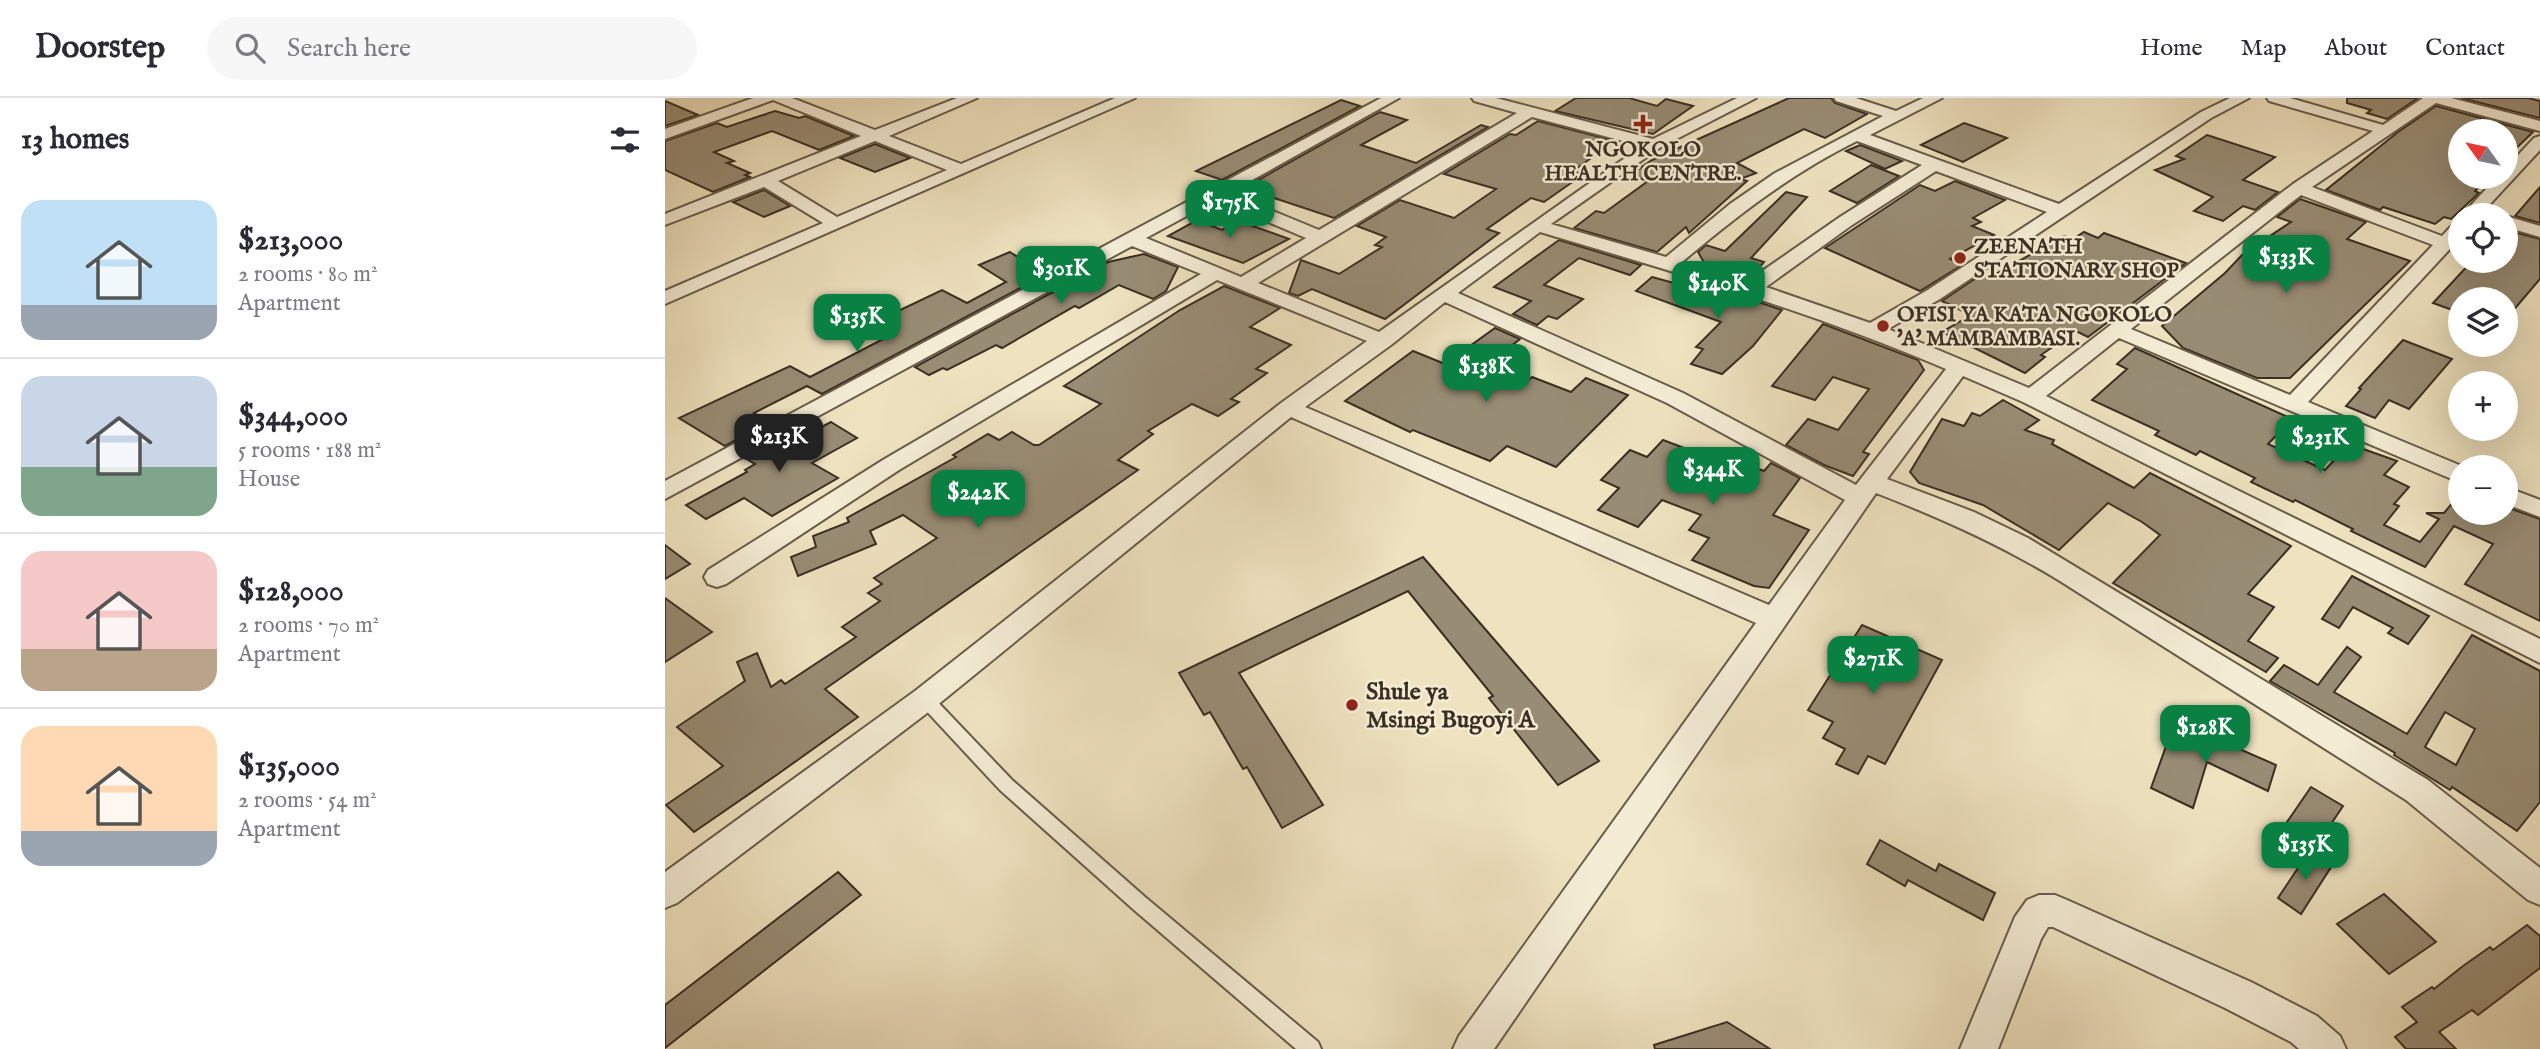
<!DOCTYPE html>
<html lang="en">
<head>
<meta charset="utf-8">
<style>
  :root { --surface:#fff; --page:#f7f7f7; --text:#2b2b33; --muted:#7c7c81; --line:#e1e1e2; --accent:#0b8043 }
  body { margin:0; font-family:"IM FELL English",serif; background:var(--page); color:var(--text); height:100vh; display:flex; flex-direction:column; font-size:26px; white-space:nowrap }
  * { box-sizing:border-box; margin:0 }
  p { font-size:23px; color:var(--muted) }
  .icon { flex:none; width:38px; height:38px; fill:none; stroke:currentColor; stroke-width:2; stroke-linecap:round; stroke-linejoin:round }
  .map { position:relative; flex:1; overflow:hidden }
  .drawer { display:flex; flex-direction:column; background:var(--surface); width:665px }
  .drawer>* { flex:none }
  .needle { width:46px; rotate:303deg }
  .fabs { position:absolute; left:1783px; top:21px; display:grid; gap:14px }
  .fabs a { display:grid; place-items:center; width:70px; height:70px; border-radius:50%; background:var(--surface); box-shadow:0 7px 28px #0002; font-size:35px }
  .price { position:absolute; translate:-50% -60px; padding:0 16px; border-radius:14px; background:var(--accent); color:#fff; font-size:23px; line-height:46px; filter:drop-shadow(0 2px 4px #0008) }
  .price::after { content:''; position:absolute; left:50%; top:42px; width:21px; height:16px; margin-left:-10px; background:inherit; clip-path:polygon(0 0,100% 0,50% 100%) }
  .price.active { background:#222; color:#fff }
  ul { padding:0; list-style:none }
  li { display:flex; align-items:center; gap:21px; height:175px; padding:0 21px }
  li+li { border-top:2px solid var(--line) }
  li span { display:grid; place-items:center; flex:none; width:196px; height:140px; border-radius:21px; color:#555 }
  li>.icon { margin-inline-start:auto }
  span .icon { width:84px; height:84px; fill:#fffc; stroke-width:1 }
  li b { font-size:30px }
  h2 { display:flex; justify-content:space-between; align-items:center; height:84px; padding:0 21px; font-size:30px }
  header { display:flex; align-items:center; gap:42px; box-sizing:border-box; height:98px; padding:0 35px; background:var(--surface); border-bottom:2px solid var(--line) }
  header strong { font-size:33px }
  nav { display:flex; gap:38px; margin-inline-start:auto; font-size:24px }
  .search { width:490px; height:63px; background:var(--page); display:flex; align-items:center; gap:18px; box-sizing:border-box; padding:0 24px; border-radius:38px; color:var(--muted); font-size:26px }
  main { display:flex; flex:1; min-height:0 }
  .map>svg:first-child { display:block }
  .building { fill:#988c74; stroke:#3b2f22; stroke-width:2; fill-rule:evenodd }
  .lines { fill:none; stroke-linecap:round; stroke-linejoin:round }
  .service-casing { stroke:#685c49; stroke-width:4 }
  .minor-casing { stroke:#685c49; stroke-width:4 }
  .service { fill:#f4ecd5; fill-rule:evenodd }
  .minor { fill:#f4ecd5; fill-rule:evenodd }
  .poi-dot { fill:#8f2418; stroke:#f4ecd5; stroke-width:2.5 }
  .labels { text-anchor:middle; stroke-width:5; stroke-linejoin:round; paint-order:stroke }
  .far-poi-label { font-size:21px; font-weight:bold; fill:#3b2f22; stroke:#f4ecd5; text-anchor:start }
  .poi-label { font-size:24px; font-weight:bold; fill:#3b2f22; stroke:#f4ecd5; text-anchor:start }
</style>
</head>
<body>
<header>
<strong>Doorstep</strong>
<div class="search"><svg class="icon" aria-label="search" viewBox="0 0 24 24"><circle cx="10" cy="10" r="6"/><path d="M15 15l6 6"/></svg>Search here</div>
<nav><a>Home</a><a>Map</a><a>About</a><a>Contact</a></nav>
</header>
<main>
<section class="drawer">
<h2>13 homes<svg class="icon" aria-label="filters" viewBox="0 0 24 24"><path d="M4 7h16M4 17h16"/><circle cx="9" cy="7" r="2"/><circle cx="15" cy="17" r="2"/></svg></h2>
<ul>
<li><span style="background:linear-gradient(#bfe0f5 75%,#9aa5b1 0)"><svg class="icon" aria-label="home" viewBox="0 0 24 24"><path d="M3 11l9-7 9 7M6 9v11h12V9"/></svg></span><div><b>$213,000</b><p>2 rooms · 80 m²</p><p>Apartment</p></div></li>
<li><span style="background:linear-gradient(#c9d6e8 65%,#7fa58c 0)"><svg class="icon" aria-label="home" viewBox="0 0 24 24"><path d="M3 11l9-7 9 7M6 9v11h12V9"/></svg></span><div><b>$344,000</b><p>5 rooms · 188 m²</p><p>House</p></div></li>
<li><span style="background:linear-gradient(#f6c9c9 70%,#b9a48a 0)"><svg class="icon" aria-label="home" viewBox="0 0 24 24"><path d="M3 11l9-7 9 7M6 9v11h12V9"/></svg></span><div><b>$128,000</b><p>2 rooms · 70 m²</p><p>Apartment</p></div></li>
<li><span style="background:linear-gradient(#ffd9b3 75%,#9aa5b1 0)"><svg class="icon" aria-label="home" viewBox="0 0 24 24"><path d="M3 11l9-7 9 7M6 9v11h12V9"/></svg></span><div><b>$135,000</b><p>2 rooms · 54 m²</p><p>Apartment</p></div></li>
</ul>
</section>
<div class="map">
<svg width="1875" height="951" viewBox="0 0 1875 951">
  <rect width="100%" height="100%" fill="#eee2bf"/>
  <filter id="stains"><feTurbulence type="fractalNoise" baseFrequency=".00286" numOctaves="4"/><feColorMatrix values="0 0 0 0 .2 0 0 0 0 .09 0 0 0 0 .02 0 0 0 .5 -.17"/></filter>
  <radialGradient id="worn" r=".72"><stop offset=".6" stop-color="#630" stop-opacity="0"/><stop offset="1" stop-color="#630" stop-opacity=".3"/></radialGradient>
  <g class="building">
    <polygon points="911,0 964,0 992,8 1001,1 1028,8 988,36 890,13"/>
    <polygon points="1124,0 1166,0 1170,5 1202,16 1160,40 1139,31 1072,65 1091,75 1075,81 1082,83 1024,135 1021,129 992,154 909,130 931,113 939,115 983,83 965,77 987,62"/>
    <polygon points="1682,0 1753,0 1722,21 1702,15 1706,12 1682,5"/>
    <polygon points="1796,0 1863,0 1875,3 1875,20"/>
    <polygon points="676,2 695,8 557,82 531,73"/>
    <polygon points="0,3 33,17 0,28"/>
    <polygon points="1771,8 1868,34 1841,60 1841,33 1796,33 1796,79 1824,79 1810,93 1814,95 1786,121 1779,119 1770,126 1718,109 1715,112 1661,92 1733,34"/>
    <polygon points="110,13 134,20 140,18 189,38 154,52 107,33 49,54 69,63 62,65 85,75 80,77 85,79 48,94 0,72 0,43 52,25 62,29"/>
    <polygon points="715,14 742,22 696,47 751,65 816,27 823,29 669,120 579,90"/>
    <polygon points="873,23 950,43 908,73 919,76 879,104 866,100 822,131 834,135 720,221 647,191 633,198 624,195 636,162 674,176 717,149 710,147 721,139 692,128 735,102 789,120 831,91 779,76 845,36 851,37"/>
    <polygon points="1299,25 1342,40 1298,64 1256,47"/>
    <polygon points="1542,37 1610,59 1578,82 1613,94 1590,112 1578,108 1558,123 1529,113 1548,99 1490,72 1519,61 1511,58"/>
    <polygon points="210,46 245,60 210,74 175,60"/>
    <polygon points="1195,47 1237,63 1220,71 1181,53"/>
    <polygon points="1206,67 1234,78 1192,105 1165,93"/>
    <polygon points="1290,83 1340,102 1308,120 1316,124 1307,128 1329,137 1285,161 1297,167 1255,193 1160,150 1255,87 1270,93"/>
    <polygon points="1875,89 1875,125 1850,118"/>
    <polygon points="99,92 125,108 99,119 68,104"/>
    <polygon points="1121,94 1142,99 1086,160 1099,164 1085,179 1041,168 1033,154 1041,147 1060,153"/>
    <polygon points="1635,101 1701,124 1682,141 1745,163 1625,280 1592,280 1518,250 1497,228 1560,175 1578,156 1626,124 1612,119"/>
    <polygon points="532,122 557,132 574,123 624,141 578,165 503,138"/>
    <polygon points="1841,132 1875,141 1875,181 1841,221 1841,201 1796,201 1796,215 1768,205 1807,163 1841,163"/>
    <polygon points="1419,134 1433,140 1439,135 1521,165 1423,239 1411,233 1376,257 1380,259 1360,275 1277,234 1306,217 1277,203 1317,176 1325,179 1399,138 1408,141"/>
    <polygon points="894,142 976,167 965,177 914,160 879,187 918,201 892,221 883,218 872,227 848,216 866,203 829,189"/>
    <polygon points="345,154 365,167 352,173 398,167 157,296 142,288 89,315 104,324 60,348 14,320 125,268 145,279 226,237 208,225 277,192 302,205 341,184 314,167"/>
    <polygon points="479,156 513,169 501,193 488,201 454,187 414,210 410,208 337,250 331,247 282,272 278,270 264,277 250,269 443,164"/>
    <polygon points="987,179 1056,198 1052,190 1117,212 1088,248 1057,276 1026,266 1038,251 1031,249 1056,224 971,193"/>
    <polygon points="559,188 615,210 585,229 626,247 591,271 602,275 566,301 574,304 553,318 527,306 483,333 488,336 453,362 473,372 160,591 193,619 113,676 29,734 1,707 58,668 12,629 80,583 72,564 92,555 106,589 116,582 120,586 191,539 177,529 215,503 203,495 217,486 209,480 272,440 238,417 205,433 211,446 133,478 126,459 151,449 148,438 184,424 182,420 291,359 288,357 323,336 334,342 347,334 369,347 374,347 436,306 399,288 515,212"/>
    <polygon points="1158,226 1253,262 1259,272 1198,354 1204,356 1188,378 1159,367 1121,347 1143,321 1173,332 1204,291 1168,279 1150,302 1107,288"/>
    <polygon points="830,230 855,241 814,274 855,290 867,279 906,294 921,280 963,297 891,369 842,348 825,363 748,332 745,334 680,303 748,253 780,266"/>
    <polygon points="1738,242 1787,261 1744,311 1724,302 1710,320 1681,308 1696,291 1694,290"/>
    <polygon points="1470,250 1627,321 1603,346 1660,372 1684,346 1732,363 1719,377 1744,389 1729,406 1734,408 1719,427 1755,444 1774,421 1761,415 1779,415 1789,403 1796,408 1796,415 1841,415 1841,409 1875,421 1875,523 1800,486 1828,446 1789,428 1760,469 1686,433 1688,431 1630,402 1628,404 1586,384 1590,380 1535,353 1531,357 1490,337 1494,333 1427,302 1462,271 1452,266"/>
    <polygon points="1338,302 1374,322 1360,332 1389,342 1387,346 1469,390 1485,375 1626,448 1583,496 1609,509 1583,543 1613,560 1601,574 1448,485 1495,437 1477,424 1443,405 1394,452 1318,407 1254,385 1245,374 1277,321 1299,328 1307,315 1315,318"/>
    <polygon points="166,324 192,340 147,365 173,380 107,418 79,400 41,421 21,407 82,374 80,372 90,366 80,360 125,336 134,341"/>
    <polygon points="998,342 1035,356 1040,351 1099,373 1106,365 1135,380 1108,417 1144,432 1104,490 1089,488 1027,462 1044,440 1024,432 1036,417 997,402 973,429 933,412 954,390 936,382 965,352 982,359"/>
    <polygon points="0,447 25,466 0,481"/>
    <polygon points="758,459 934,663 893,687 824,600 828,598 743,493 574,575 658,707 617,730 582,669 578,671 545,614 539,617 514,575"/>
    <polygon points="1687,478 1764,518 1743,546 1723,535 1728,530 1688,509 1674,530 1657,521"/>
    <polygon points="0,500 47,534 0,564"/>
    <polygon points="1197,527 1277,562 1220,666 1203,658 1193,676 1171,666 1180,651 1158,640 1168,624 1143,612"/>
    <path d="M1807,537L1875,573V704L1852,733L1787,689L1785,692L1729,657L1730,655L1605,583L1619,567L1653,587L1682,549L1696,559L1669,594L1742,636ZM1780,614L1810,631L1791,667L1760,649Z"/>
    <polygon points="1509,626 1548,643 1549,640 1554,642 1556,637 1574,645 1572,650 1611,667 1603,693 1542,664 1528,710 1486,690"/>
    <polygon points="1646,689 1678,708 1654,744 1622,724"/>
    <polygon points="1215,742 1271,773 1274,766 1330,795 1318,822 1243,782 1240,788 1202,766"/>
    <polygon points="1645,752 1668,766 1636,816 1613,800"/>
    <polygon points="173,774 196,797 0,950 0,907"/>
    <polygon points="1719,796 1771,844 1724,876 1672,826"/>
    <polygon points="1862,827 1875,838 1875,870 1813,917 1807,912 1774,934 1791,951 1741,951 1730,939 1752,924 1737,909 1767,889 1769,891 1798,868 1825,849 1828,852"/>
    <polygon points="1062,924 1105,951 990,951 989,947"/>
  </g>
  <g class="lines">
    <g class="service-casing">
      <polygon id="service" points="260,595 266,597 347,682 480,799 653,944 656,951 631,951 468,811 335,692 254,605 252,601 254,597"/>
    </g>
    <g class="minor-casing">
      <g id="minor">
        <path d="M88,0H127L210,32L292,0H312L224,38L296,66L450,0H470L0,206V193L158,125L99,89L0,127V116L196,38L108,2L0,41V31ZM210,43L282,72L172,119L113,83Z"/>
        <path d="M716,0H734L564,95L654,132L852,15L809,3L807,0H831L988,41L1072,0H1091L996,49L886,126L1001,159L1065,106L1110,75L1218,18L1171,3L1169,0H1191L1231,13L1258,0H1277L1205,37L1394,106L1536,14L1565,0H1584L1546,20L1275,201L1223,231L1364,290L1628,86L1708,33L1604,3L1602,0H1625L1718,27L1758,0H1786L1875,23V33L1771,5L1647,89L1777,138L1790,124L1796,123V139L1643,304L1799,369H1796V385L1454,240L1381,298L1875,541V565L1358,304L1298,278L1222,381L1309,414L1363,440L1763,682L1875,770V807L1863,802L1741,702L1395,483C1336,447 1276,420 1211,395L829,951H788L794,938L1091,525L626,319L270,609L12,805L0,810V774L250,593L616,305L702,243L552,182L234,372L61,486L52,489L43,486L39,479L43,472L218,362L536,176L467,148L0,401V383ZM867,19L977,48L714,234L593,185ZM1192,43L1257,67L1175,119L1083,183L1017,164C1073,117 1127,75 1192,43ZM1271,73L1382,114L1261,193L1205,225L1101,189L1187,127ZM1636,97L1768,147L1625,297L1466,231ZM551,102L641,140L576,179L481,140ZM875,134C1013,175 1148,214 1281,271L1191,387L1018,295L793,195ZM780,204L1002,305L1180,402L1104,507L640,309L726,247Z"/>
        <polygon points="1875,38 1875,52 1815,117 1797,117 1832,79 1841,79 1841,70 1869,40"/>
        <polygon points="1841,118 1875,128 1875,139 1841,129"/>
        <polygon points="1841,389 1875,402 1875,419 1841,406"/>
        <polygon points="1374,797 1390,797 1402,802 1586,884 1652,918 1675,938 1681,951 1634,951 1626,944 1560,910 1388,829 1383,829 1376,841 1333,951 1295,951 1350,819 1362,802"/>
      </g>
    </g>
    <use href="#service" class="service"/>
    <use href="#minor" class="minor"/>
  </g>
  <g class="poi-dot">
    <path d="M974.5 15.5h7v7h7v7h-7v7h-7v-7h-7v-7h7z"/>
    <circle cx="1295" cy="160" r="7"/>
    <circle cx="1218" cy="228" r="7"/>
    <circle cx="687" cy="607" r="7"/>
  </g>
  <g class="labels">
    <g class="far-poi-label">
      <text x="978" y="58" text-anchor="middle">NGOKOLO<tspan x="978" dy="24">HEALTH CENTRE.</tspan></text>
      <text x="1309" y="155">ZEENATH<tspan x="1309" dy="24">STATIONARY SHOP</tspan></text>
      <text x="1232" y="223">OFISI YA KATA NGOKOLO<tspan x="1232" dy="24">'A' MAMBAMBASI.</tspan></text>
    </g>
    <g class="poi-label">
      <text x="701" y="601">Shule ya<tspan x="701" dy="28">Msingi Bugoyi A</tspan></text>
    </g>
  </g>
  <rect width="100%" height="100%" filter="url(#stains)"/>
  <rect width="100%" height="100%" fill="url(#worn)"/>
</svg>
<div class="fabs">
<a><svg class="needle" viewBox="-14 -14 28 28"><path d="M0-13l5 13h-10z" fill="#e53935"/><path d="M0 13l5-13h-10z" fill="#7c7c81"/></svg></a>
<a><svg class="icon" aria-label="locate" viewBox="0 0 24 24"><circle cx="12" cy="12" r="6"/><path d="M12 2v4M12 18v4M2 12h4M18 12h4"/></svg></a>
<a><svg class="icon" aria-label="layers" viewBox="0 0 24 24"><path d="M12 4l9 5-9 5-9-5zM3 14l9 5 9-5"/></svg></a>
<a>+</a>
<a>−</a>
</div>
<b class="price" style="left:565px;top:142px">$175K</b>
<b class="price" style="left:1621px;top:197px">$133K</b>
<b class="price" style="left:396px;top:208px">$301K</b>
<b class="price" style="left:1053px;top:223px">$140K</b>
<b class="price" style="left:192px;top:256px">$135K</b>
<b class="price" style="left:821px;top:306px">$138K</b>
<b class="price active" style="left:114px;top:376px">$213K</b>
<b class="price" style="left:1655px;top:377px">$231K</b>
<b class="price" style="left:1048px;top:409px">$344K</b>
<b class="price" style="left:313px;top:432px">$242K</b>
<b class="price" style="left:1208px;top:598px">$271K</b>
<b class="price" style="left:1540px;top:667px">$128K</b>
<b class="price" style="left:1640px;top:784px">$135K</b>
</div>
</main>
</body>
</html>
